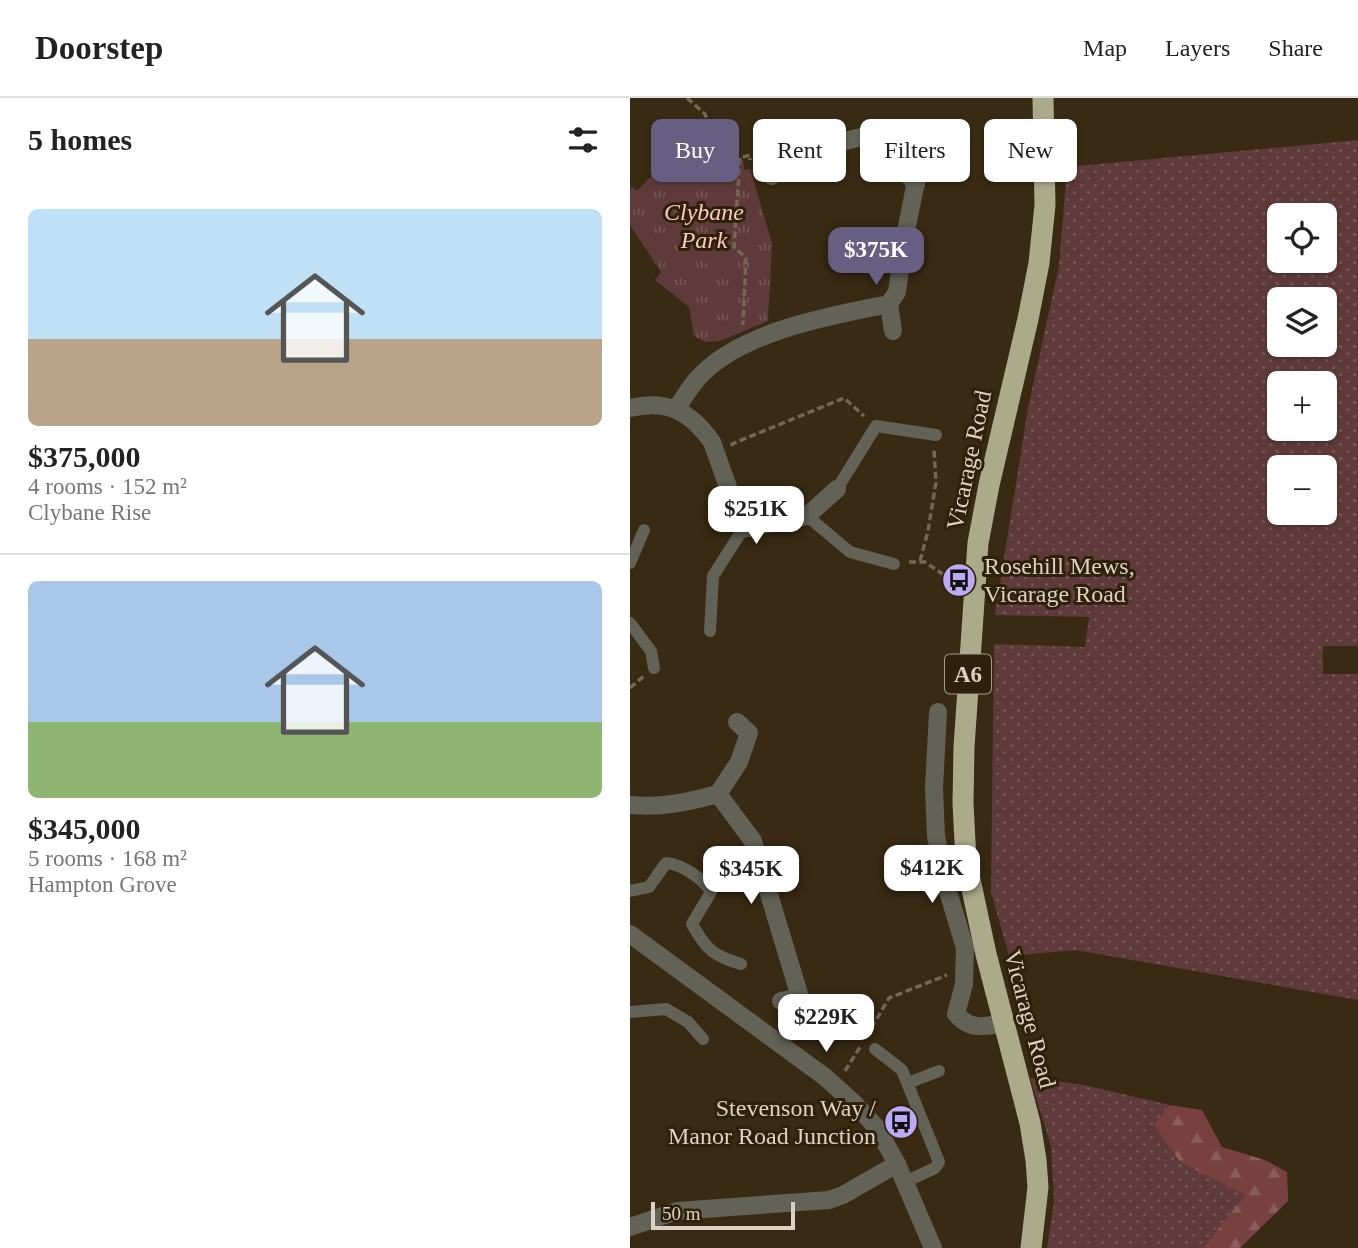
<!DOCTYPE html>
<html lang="en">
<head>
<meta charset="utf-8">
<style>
  :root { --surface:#fff; --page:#f6f6f6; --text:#222; --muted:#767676; --line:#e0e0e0; --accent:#675f81 }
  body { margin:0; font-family:Georgia,serif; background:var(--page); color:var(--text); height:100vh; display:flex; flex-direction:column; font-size:26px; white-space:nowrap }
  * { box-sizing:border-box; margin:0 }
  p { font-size:23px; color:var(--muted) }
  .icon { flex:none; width:38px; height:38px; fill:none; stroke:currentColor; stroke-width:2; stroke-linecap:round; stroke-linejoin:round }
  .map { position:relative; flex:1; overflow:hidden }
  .panel { display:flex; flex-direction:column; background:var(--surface); width:630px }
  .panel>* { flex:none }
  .banner { position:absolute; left:21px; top:21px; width:602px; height:63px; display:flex; gap:14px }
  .buttons { position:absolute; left:637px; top:105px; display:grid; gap:14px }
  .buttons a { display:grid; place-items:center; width:70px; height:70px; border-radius:10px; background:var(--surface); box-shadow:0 2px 5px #0004; font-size:35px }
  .scale { position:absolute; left:21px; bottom:18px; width:144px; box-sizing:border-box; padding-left:7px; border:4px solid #dbd2c4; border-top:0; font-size:19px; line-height:24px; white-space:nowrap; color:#dbd2c4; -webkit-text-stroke:5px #2f2109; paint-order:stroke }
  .price { position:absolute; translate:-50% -60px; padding:0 16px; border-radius:14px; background:#fff; color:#222; font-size:23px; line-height:46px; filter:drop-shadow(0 2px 4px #0008) }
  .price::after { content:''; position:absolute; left:50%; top:42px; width:21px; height:16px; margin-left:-10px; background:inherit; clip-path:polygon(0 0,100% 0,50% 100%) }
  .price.on { background:var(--accent); color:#fff }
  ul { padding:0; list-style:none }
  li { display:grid; align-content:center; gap:14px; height:371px; padding:0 28px }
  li+li { border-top:2px solid var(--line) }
  li span { display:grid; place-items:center; height:217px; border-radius:10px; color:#555 }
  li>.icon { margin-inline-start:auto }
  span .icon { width:126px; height:126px; fill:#fffc; stroke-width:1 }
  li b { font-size:30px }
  h2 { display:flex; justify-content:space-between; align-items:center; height:84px; padding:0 28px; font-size:30px }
  .tag { padding:0 24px; border-radius:10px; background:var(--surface); box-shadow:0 2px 5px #0004; font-size:24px; line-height:63px }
  .tag.on { background:var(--accent); color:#fff }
  header { display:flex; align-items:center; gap:42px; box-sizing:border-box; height:98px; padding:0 35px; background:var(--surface); border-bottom:2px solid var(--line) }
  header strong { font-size:33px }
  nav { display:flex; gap:38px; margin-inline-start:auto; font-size:24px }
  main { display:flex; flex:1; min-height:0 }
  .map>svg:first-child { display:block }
  .grass { fill:url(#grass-dots); fill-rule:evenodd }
  .forest { fill:url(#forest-firs) }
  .park { fill:url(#park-tufts) }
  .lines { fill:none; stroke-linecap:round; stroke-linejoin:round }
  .path { stroke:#736652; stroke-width:3.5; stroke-dasharray:7 3.5; stroke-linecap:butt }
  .lane { stroke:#626256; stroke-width:12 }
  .street { stroke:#626256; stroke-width:18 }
  .highway { stroke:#abab8c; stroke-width:21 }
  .labels { text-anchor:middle; stroke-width:6; stroke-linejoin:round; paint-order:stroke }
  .shield { fill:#2f2109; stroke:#a79d8c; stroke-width:2 }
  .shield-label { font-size:23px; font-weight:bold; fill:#dbd2c4 }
  .park-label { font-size:24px; font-style:italic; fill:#fec7c4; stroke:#2f2109 }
  .street-label { font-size:24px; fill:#dbd2c4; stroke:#2f2109 }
  .poi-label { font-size:24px; fill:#dbd2c4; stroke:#2f2109; text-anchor:start }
</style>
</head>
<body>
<header>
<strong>Doorstep</strong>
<nav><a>Map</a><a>Layers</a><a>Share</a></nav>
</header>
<main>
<section class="panel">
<h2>5 homes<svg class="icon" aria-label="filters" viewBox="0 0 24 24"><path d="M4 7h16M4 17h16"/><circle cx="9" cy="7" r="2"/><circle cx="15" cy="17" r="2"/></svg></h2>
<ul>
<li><span style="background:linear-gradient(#bfe0f5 60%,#b9a48a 0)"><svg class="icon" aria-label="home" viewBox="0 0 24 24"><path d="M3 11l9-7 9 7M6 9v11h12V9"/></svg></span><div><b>$375,000</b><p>4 rooms · 152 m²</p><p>Clybane Rise</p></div></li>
<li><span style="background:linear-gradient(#a9c7e8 65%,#8fb573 0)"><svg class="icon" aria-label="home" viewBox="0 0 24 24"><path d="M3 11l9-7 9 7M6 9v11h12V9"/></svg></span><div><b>$345,000</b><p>5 rooms · 168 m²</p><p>Hampton Grove</p></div></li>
</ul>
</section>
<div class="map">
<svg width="728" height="1150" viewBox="0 0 728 1150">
  <defs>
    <pattern id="grass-dots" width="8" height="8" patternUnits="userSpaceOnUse" patternTransform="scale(1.75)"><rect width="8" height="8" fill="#5e3b3a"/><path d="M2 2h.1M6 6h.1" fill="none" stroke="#745655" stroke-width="1.8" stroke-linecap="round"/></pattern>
    <pattern id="forest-firs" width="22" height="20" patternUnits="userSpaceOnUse" patternTransform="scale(1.75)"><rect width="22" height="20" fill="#784140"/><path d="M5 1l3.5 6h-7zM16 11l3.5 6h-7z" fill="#8b5c5a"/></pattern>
    <pattern id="park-tufts" width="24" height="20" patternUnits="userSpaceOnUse" patternTransform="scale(1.75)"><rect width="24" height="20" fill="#5e3b3a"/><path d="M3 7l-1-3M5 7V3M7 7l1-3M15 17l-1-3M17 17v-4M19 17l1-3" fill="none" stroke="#745655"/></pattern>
  </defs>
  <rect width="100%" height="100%" fill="#392a13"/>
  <g class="grass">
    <path d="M728,42V548H693V576H728V902L446,852L379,858L361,794L364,546L455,549L459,519L365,517L398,310L429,168L437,69ZM649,117H695V163H649ZM649,201H695V247H649ZM649,285H695V331H649ZM649,369H695V415H649Z"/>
    <polygon points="400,980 454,987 540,1007 524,1027 550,1064 615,1097 573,1150 417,1150 424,1104 421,1048"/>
  </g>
  <polygon class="forest" points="540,1007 572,1012 592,1049 635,1062 657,1074 658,1103 610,1150 573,1150 615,1097 550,1064 524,1027"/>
  <polygon class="park" points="74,22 89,67 100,67 113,62 114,72 120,71 142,145 138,223 90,243 75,244 64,238 59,209 25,182 31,174 0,127 0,92 2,89 7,93"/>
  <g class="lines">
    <g class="path">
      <polyline points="57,0 75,16 92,62 100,63 120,57 120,62"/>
      <polyline points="110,60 104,149 116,160 113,227"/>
      <polyline points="103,348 102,346 214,300 234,318"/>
      <polyline points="290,463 298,433 306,384 304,352"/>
      <polyline points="279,464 295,464 327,486"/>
      <polyline points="0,590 14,578"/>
      <polyline points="236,939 259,900 317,877"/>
      <polyline points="215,973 230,949"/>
    </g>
    <g class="lane">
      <polyline points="207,391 246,328 306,337"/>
      <polyline points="177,418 220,454 264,466"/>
      <polyline points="0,465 14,432"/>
      <polyline points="0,525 21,553 24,570"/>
      <polyline points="80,533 83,478 113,431"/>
      <path d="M0,793L19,789L36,765C51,766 73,780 81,794L62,826C76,851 83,858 111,866"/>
      <polyline points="0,914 36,911 58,924 73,941"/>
      <polyline points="245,951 272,972 309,1064 305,1070 275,1084"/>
      <polyline points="278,985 309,973"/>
    </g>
    <g class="street">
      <polyline points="234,38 263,57 286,87"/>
      <polyline points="259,206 263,233"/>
      <path d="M0,310C37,301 60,313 82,344L113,431L177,418L207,391"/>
      <path d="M46,311C53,301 60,289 68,280C111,233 199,218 259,206L267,194L274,143L290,64V55L286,42L275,34L259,32L139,62L142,78"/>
      <path d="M308,614L304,690L306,738L316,787L335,850L334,886L326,916C341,933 353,928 373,926"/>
      <polyline points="88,696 123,743 170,899 169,916"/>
      <path d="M0,707C32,710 58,704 88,696L109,664L119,635L107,624"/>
      <polyline points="0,836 195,979 225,1006 247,1030 267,1066 303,1150"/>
      <polyline points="151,903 170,899"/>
      <polyline points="0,1129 47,1113 199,1102 213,1097 267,1066"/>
    </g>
    <polyline class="highway" points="401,1150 408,1089 406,1062 400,1025 356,856 336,763 333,705 334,649 348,445 359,387 398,221 409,165 415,107 413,0"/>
  </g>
  <defs>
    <g id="bus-disc" transform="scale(1.75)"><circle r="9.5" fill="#bcaaf5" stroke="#2f2109"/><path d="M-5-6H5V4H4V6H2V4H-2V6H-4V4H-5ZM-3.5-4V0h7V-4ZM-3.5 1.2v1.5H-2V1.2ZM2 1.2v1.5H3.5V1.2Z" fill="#111"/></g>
  </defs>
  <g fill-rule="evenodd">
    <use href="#bus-disc" x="329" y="482"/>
    <use href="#bus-disc" x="271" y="1024"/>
  </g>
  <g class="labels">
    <rect class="shield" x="315" y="556.5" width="46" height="39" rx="5"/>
    <g class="shield-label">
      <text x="338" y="584">A6</text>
    </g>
    <g class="park-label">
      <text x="74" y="122">Clybane<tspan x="74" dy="28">Park</tspan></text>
    </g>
    <g class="street-label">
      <text transform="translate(339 362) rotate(-78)" y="8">Vicarage Road</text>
      <text transform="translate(400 921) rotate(75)" y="8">Vicarage Road</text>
    </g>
    <g class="poi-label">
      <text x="354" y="476">Rosehill Mews,<tspan x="354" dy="28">Vicarage Road</tspan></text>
      <text x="246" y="1018" text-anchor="end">Stevenson Way /<tspan x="246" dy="28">Manor Road Junction</tspan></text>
    </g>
  </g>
</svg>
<div class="buttons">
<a><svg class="icon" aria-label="locate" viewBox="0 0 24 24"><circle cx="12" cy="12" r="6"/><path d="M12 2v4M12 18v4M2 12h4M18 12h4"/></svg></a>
<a><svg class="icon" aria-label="layers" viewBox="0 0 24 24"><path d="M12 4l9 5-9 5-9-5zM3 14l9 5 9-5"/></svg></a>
<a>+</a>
<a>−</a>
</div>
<div class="scale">50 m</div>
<b class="price on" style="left:246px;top:189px">$375K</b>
<b class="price" style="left:126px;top:448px">$251K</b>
<b class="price" style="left:302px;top:807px">$412K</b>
<b class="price" style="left:121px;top:808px">$345K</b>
<b class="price" style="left:196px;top:956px">$229K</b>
<div class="banner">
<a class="tag on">Buy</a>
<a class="tag">Rent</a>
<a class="tag">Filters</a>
<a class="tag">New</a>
</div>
</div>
</main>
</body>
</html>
